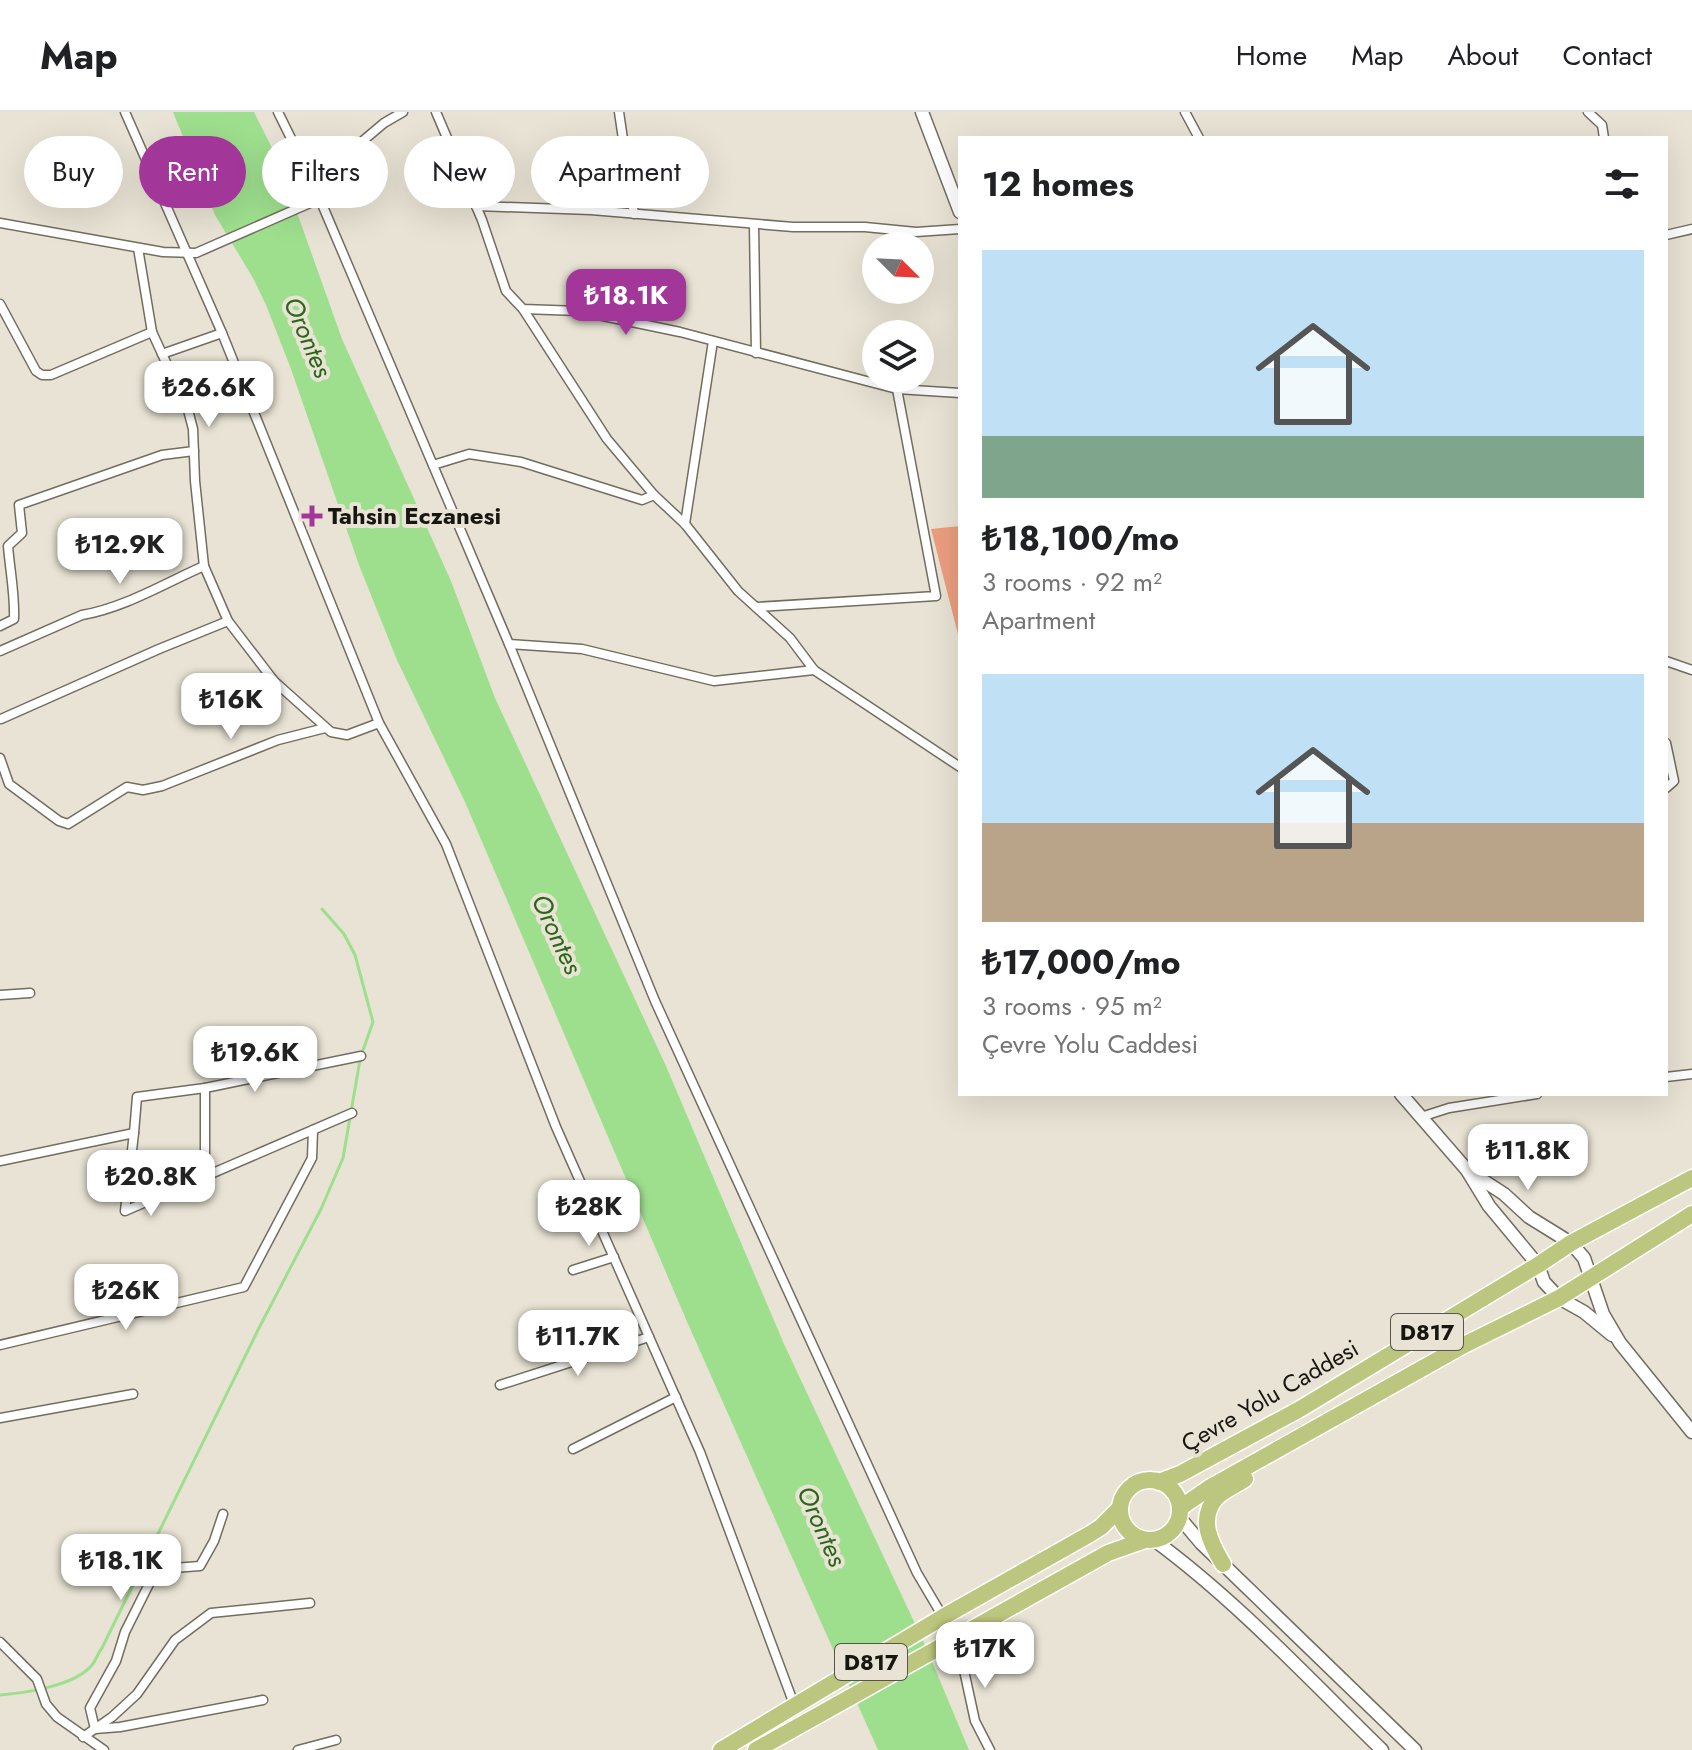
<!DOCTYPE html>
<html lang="en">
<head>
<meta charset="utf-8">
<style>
  :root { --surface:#fff; --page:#f6f6f6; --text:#202124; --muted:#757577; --line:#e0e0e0; --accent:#a23799 }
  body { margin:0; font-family:Jost,sans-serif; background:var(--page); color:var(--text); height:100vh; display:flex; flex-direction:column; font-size:30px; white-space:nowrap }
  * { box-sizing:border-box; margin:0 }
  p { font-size:26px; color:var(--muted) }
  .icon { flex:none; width:44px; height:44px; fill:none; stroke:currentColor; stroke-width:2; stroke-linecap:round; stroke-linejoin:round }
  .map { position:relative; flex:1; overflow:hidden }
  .panel { position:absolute; left:958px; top:24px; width:710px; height:960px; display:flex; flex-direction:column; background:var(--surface); border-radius:0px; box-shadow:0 8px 32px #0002 }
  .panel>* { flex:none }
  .banner { position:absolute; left:24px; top:24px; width:760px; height:72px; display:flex; gap:16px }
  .needle { width:52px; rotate:114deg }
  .controls { position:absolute; left:862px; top:120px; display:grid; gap:16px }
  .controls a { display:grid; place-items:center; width:72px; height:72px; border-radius:50%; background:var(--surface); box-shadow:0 8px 32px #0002; font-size:40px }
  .price { position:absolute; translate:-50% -68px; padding:0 18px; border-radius:16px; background:#fff; color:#222; font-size:26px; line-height:52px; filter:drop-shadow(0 2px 4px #0008) }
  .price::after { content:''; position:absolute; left:50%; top:48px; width:24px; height:18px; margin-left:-12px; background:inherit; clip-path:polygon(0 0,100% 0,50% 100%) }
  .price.on { background:var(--accent); color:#fff }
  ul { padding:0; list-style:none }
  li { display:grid; align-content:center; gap:16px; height:424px; padding:0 24px }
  li span { display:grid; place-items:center; height:248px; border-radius:0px; color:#555 }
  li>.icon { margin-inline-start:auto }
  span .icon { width:144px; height:144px; fill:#fffc; stroke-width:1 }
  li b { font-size:34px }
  h2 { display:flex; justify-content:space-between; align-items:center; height:96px; padding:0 24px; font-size:34px }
  .chip { padding:0 28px; border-radius:36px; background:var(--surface); box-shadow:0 8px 32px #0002; font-size:28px; line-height:72px }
  .chip.on { background:var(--accent); color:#fff }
  header { display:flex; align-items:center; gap:48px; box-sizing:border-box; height:112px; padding:0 40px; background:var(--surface); border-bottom:2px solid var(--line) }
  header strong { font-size:38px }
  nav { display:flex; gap:44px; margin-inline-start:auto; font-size:28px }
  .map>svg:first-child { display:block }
  .green { fill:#eb9e7e }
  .water { fill:#9edf8e }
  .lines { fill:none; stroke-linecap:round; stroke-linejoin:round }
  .stream { stroke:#9edf8e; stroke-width:3 }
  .street-casing { stroke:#726d60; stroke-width:11 }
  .secondary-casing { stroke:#726d60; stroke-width:15 }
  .highway-casing { stroke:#fff; stroke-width:19 }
  .street { stroke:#fff; stroke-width:8 }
  .secondary { stroke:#fff; stroke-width:12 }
  .highway { stroke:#bcc67e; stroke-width:16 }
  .poi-dot { fill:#a23799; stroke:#e8e3d4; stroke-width:3 }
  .labels { text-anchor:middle; stroke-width:8; stroke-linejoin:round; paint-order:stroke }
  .shield { fill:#e8e3d4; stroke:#56544c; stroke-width:2 }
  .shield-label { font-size:22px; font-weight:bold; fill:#181611 }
  .poi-label { font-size:24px; font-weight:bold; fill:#181611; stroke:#e8e3d4; text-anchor:start }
  .street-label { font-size:24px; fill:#181611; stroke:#e8e3d4 }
  .water-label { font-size:26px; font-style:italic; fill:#2b6719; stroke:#e8e3d4 }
</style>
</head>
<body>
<header>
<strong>Map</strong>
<nav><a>Home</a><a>Map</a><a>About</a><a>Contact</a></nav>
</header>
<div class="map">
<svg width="1692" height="1638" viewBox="0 0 1692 1638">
  <rect width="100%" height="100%" fill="#e8e3d4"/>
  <polygon class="green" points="960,414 960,530 931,417"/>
  <polygon class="water" points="173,0 254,0 279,50 342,227 451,469 495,586 666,954 784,1232 925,1533 969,1638 878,1638 688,1212 465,690 397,548 359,453 291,257 266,193 253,166 215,103"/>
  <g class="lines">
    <g class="stream">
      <polyline points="322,797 344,822 355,843 373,910 362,941"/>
      <path d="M0,1583C25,1581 75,1574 92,1553C96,1548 98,1541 102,1536L259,1216L321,1097L343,1046L360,948"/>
    </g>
    <g class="street-casing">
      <g id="street">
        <polyline points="278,0 313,71 509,532 582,537 714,569 814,558"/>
        <polyline points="436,0 482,108 506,179 523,197 579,199 680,220 897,277 960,281"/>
        <polyline points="619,0 634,102"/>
        <polyline points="1185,0 1199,26"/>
        <polyline points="1588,0 1602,13 1604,26"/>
        <polyline points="476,94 591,98 793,115 865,115 916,120 960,117"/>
        <polyline points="0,111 163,140 196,141 310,91 331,60 352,38 384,11 403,0"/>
        <polyline points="754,113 756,241"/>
        <polyline points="1666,123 1692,117"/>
        <polyline points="138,136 152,220 188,298 193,317 195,369 204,454 228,509"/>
        <polyline points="0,192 36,259 42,263 51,263 152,220"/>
        <polyline points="523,197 607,327 654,383 685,412 738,479 790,526 814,558 960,655"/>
        <polyline points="162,242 222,221"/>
        <polyline points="188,298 244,276"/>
        <polyline points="433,353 469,342 521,350 642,388 654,383"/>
        <polyline points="685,412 713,229"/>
        <polyline points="756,495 936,484 897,277"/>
        <path d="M0,514L14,507C15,482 10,459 8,434L22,421L19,393L162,343L194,339"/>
        <polyline points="509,532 655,889 917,1461 943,1505"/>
        <path d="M0,539L82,503C124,496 165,471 204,454"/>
        <polyline points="1666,549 1692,558"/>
        <polyline points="1,607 159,537 228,509 274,569 331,620 347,623 379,611 222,221 125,0"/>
        <polyline points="379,611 446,732 556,1015 700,1340 795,1595"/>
        <polyline points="1666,631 1674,669 1666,676"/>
        <polyline points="0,646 9,672 59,709 68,712 127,675 143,678 162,674 278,628 325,616"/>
        <polyline points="0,883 30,881"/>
        <polyline points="1666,965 1692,962"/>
        <polyline points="1421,1005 1449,996 1537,982"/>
        <polyline points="134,1021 137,985 205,976"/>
        <polyline points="0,1049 134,1021 125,1099 352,1001"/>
        <polyline points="205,1065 205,976 361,944"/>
        <polyline points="573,1158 614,1145"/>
        <polyline points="0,1233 244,1175 312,1046 313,1018"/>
        <polyline points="500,1273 649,1225"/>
        <polyline points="0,1306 133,1282"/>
        <polyline points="573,1337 676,1285"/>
        <polyline points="223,1402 214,1429 200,1454 160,1457 153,1464 125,1520 116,1549 90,1596 95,1617 120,1615 263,1588"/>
        <polyline points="957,1526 975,1609 990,1638"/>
        <polyline points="0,1530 37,1567 46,1592 57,1605 104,1638"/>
        <polyline points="83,1625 112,1605 137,1582 175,1528 211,1501 310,1491"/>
        <polyline points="298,1638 336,1628"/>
      </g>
    </g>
    <g class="secondary-casing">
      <g id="secondary">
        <polyline points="922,0 960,100"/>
        <polyline points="1401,982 1467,1058 1489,1094 1538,1153 1544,1170 1559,1186 1584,1200 1612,1223"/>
        <polyline points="1467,1058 1504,1082 1529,1105 1571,1131 1584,1146 1603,1202 1620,1231 1692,1320"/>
        <polyline points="1179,1405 1201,1431 1415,1638"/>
        <path d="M1154,1428C1237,1489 1308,1566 1382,1638"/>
      </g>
    </g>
    <g class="highway-casing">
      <g id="highway">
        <circle cx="1150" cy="1398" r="30"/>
        <polyline points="1159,1370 1180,1362 1300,1297 1538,1153 1571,1131 1692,1066"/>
        <polyline points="1180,1396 1209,1376 1464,1233 1559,1186 1692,1102"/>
        <path d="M1223,1452C1211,1432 1197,1406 1217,1385C1224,1378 1236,1373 1245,1367"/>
        <polyline points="721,1638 943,1505 1090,1422 1101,1415 1120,1396"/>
        <polyline points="756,1638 1108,1441 1145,1428"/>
      </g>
    </g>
    <use href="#street" class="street"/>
    <use href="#secondary" class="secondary"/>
    <use href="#highway" class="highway"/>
  </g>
  <path class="poi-dot" d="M308 392h8v8h8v8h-8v8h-8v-8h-8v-8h8z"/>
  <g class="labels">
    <g class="shield">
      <rect x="1391" y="1202" width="72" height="36" rx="6"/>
      <rect x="835" y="1532" width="72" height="36" rx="6"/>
    </g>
    <g class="shield-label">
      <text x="1427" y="1228">D817</text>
      <text x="871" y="1558">D817</text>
    </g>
    <g class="poi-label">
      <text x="328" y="412">Tahsin Eczanesi</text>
    </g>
    <g class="street-label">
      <text transform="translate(1270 1284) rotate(-30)" y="8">Çevre Yolu Caddesi</text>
    </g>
    <g class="water-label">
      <text transform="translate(308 225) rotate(67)" y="9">Orontes</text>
      <text transform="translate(557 822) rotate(65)" y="9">Orontes</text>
      <text transform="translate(822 1414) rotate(66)" y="9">Orontes</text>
    </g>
  </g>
</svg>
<div class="controls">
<a><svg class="needle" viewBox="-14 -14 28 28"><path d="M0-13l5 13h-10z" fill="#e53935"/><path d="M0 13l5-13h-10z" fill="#757577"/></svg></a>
<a><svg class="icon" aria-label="layers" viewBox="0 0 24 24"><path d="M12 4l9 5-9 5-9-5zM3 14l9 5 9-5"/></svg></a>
</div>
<b class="price on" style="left:626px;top:225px">₺18.1K</b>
<b class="price" style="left:209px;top:317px">₺26.6K</b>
<b class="price" style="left:120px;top:474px">₺12.9K</b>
<b class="price" style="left:231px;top:629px">₺16K</b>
<b class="price" style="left:255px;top:982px">₺19.6K</b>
<b class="price" style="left:1528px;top:1080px">₺11.8K</b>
<b class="price" style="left:151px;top:1106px">₺20.8K</b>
<b class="price" style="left:589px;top:1136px">₺28K</b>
<b class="price" style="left:126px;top:1220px">₺26K</b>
<b class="price" style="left:578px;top:1266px">₺11.7K</b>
<b class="price" style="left:121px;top:1490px">₺18.1K</b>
<b class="price" style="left:985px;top:1578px">₺17K</b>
<div class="banner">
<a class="chip">Buy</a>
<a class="chip on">Rent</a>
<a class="chip">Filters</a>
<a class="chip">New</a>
<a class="chip">Apartment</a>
</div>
<section class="panel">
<h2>12 homes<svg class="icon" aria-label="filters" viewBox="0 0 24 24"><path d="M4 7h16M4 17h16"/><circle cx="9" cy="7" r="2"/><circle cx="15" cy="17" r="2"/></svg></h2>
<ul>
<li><span style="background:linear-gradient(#bfe0f5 75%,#7fa58c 0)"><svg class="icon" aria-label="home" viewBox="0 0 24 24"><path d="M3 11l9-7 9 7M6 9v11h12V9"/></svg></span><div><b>₺18,100/mo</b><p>3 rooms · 92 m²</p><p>Apartment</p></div></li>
<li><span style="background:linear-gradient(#bfe0f5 60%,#b9a48a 0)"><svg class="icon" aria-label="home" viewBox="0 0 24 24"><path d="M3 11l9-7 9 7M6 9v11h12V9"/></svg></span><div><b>₺17,000/mo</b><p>3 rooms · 95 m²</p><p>Çevre Yolu Caddesi</p></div></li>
</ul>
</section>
</div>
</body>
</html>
